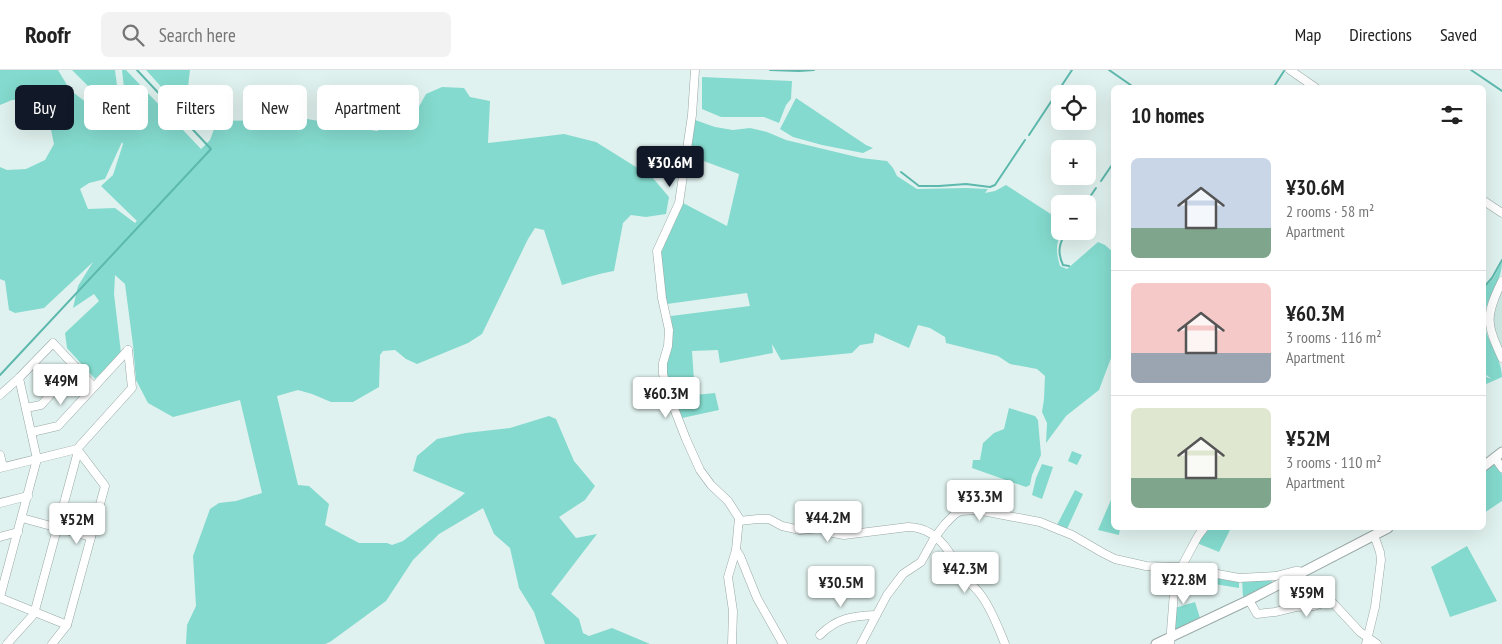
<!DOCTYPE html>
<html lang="en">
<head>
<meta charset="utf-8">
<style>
  :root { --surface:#fff; --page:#f2f2f2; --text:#222; --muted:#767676; --line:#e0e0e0; --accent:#111827 }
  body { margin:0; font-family:"PT Sans Narrow",sans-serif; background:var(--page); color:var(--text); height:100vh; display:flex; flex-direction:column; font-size:19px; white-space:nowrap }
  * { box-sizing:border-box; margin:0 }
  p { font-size:16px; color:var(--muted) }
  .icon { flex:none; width:28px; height:28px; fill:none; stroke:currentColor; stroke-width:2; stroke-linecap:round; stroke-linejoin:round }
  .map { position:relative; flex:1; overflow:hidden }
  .panel { position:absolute; left:1111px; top:15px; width:375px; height:445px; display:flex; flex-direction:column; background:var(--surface); border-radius:8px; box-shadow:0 5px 20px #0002 }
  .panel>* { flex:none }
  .top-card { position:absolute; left:15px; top:15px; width:475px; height:45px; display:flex; gap:10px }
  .tools { position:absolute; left:1051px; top:15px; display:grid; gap:10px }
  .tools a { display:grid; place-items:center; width:45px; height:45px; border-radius:8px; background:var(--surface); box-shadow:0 5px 20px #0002; font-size:25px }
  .price { position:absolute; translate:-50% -42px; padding:0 11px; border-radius:5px; background:#fff; color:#222; font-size:16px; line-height:32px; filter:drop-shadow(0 1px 2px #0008) }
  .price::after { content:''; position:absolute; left:50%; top:30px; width:15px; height:11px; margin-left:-8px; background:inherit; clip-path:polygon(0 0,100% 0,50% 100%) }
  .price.on { background:var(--accent); color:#fff }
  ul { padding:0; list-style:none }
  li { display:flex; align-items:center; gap:15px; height:125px; padding:0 20px }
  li+li { border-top:1px solid var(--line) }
  li span { display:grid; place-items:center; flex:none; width:140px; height:100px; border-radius:8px; color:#555 }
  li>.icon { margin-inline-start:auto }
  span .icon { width:60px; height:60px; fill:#fffc; stroke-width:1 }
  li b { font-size:21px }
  h2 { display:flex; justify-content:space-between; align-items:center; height:60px; padding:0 20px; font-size:21px }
  .chip { padding:0 18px; border-radius:8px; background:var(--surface); box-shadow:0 5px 20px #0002; font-size:18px; line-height:45px }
  .chip.on { background:var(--accent); color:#fff }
  header { display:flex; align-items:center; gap:30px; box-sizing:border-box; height:70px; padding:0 25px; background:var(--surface); border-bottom:1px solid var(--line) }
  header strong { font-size:24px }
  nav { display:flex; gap:28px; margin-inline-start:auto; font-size:18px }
  .search { width:350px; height:45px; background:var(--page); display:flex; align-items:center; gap:12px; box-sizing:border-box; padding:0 18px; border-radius:8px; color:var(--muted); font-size:19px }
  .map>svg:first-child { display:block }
  .built { fill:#cce6e2 }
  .green { fill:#84dace; fill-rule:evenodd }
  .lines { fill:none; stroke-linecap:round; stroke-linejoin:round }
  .stream { stroke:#5db8ad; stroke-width:2 }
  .minor-casing { stroke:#98a8a6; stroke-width:9 }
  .tertiary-casing { stroke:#98a8a6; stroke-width:11 }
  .minor { stroke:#fff; stroke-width:8 }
  .tertiary { stroke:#fff; stroke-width:9 }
</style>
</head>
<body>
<header>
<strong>Roofr</strong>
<div class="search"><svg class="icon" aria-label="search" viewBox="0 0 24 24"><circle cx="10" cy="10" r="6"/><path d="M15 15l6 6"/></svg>Search here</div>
<nav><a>Map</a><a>Directions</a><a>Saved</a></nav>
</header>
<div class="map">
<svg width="1502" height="574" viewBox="0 0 1502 574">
  <rect width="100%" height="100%" fill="#e0f2ef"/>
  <polygon class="built" points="1502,217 1502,282 1492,251"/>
  <g class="green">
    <path d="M0,0H58L70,20L87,33L123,36L125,48L127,45L122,0H126L201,79L210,70L217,51L266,50L284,45L377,61L408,44L416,42L426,24L442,17L464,18L470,27L490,31L488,73L564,64L596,72L652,107L669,127L666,144L646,147L631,145L623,153L614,201C596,204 579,210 562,215L544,160L535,158L528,169L482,264L468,273L417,294L406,289L395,280L383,281L380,285L379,317L353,332H331L312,324L298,320L277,326L298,415L309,416L329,434L325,455L359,473H387L392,475L403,471L459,428L465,423L413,401L417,386L437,369L466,363L510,358L549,346L556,349L574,391L595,416L585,430L559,447L576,468L597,464L551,524L579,549L583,563L589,566L612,558L650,574H545L534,542L519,518L510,478L494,464L483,438L439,464L413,490L386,531L330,572L325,574H186L187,555L196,536L193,486L210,439L219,433L236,431L262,423L240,330L173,347L148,333L136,310L133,275L125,214L115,205L114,224L121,283L95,309L67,278L65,263L99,231L94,224L73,238L78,216L93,192L44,238L15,243L9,240L5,211L0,209V97L7,100L26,99L45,90L54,74L50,55L33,35L23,30H12L0,35ZM122,72L123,74L113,105L101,116L137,151L153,134L135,153L115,138L88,139L80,119L89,113L105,109Z"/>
    <polygon points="72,0 115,0 119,31 103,31"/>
    <polygon points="146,0 190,0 185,43"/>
    <polygon points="702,7 792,11 791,29 786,35 779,53 764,47 721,47 702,39"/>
    <polygon points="796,28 866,75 873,78 863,83 822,75 793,67 780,59"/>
    <path d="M695,50L715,57L733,60L750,58L767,62L786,70L861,88L887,91L893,98L897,106L917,119L966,118L988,119L985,123L995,121L1006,115L1060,150V161H1063C1055,173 1056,182 1060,196L1067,199L1098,172L1105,175L1114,183V280L1099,320L1066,346L1046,373L1047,353L1042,342L1044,329L1045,306L1037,299L1010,294L998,286L946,273L945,267L930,258L918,255L909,278L875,263L873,273L860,275L852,283L781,290L772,274L773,283L720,293L718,280L692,281L695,325L715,323L719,340L682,348C677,334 665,313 666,298C668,279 673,266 671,246L750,236L747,223L667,234L660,184L683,133L727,156L739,104L690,86Z"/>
    <path d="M1502,192C1502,212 1486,228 1484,248C1483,267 1502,286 1502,307L1484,315V306L1492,309L1486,305L1484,300V218L1493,209Z"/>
    <polygon points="1009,338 1035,346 1038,350 1041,385 1032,405 1030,415 1026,417 972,398 973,390 980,390 983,373 994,363 1004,359"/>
    <polygon points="1072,381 1082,385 1077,395 1068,391"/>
    <polygon points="1042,394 1053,397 1042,429 1032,425 1036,408"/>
    <polygon points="1495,394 1502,404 1502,431 1484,443 1484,402"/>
    <polygon points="1075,420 1083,424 1067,459 1057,455"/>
    <polygon points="1114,423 1114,458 1120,458 1119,465 1098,460"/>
    <polygon points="1210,458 1231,458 1219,482 1197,473"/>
    <polygon points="1467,476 1497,531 1450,547 1431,497"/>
    <polygon points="1182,500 1214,508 1239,511 1239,518 1178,508"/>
    <polygon points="1271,509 1272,513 1243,527 1242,510"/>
    <polygon points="1195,532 1200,548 1174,560 1175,538"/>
  </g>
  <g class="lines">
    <g class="stream">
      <polyline points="770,0 799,1 814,0"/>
      <polyline points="1109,0 1135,18"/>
      <polyline points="1471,0 1502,21"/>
      <polyline points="1273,18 1284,1"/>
      <polyline points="1029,65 1072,0"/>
      <polyline points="901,102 919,116 939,116 966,114 990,117 995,115 1025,70"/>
      <polyline points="1101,111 1114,92"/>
      <polyline points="1085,134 1096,118"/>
      <path d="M1067,161C1059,173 1057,182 1063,195L1069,196"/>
      <polyline points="1484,217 1492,208 1502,190"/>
      <polyline points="0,305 211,79 137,0"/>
    </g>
    <g class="minor-casing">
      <g id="minor">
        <polyline points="695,0 692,45 679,133 657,181 662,228 669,260 668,276 663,293 663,304 670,328 686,369 700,400 711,415 728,431 739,448 736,480 728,507 733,541 732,574"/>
        <polyline points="1290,0 1316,18"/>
        <polyline points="1484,131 1502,143"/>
        <path d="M1502,211C1485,246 1486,253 1502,288"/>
        <polyline points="0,325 19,308 53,273 94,317 128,280"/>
        <polyline points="26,338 41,335 76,297"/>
        <polyline points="32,362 58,356 94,317"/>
        <polyline points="0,385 3,397"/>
        <polyline points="1495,388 1502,398"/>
        <polyline points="0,398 77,379 132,318 128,280"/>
        <polyline points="0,433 28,426"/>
        <polyline points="22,448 91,467"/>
        <path d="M739,451L758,449H769L782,456L800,460L821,458L833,463L844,465L908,457C925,457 939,467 949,482C954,489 957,498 962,505C968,512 976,518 981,525C992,540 998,557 1005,574"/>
        <polyline points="0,467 18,462"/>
        <polyline points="736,480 740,486 757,528 783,574"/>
        <polyline points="0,527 37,389 19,308"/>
        <polyline points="0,528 67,555"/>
        <polyline points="1249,530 1257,544 1275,542 1296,537 1314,536 1326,532 1332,532 1360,562 1377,574"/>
        <path d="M820,565C837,548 852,546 876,545"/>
        <polyline points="7,574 34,544 77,385 77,379"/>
        <polyline points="52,574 67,555 105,416 77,379"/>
        <polyline points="861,574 887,525 903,504 921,492 935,467 945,454 955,444 961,441 977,440 1040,452 1072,465 1103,483 1115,489 1146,496 1180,497 1239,508 1276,506 1295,501 1299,501 1303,503"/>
        <polyline points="1170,574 1175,509 1198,466 1204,458"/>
        <polyline points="1366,574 1375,537 1381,490 1380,482 1374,465"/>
      </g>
    </g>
    <g class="tertiary-casing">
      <g id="tertiary">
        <polyline points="1484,396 1502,382"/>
        <polyline points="1156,574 1249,530 1388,458"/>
      </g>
    </g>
    <use href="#minor" class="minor"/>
    <use href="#tertiary" class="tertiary"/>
  </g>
</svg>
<div class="tools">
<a><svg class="icon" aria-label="locate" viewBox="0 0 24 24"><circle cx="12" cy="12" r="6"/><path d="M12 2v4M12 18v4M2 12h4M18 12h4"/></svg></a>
<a>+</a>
<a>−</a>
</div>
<b class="price on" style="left:670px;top:118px">¥30.6M</b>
<b class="price" style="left:61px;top:336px">¥49M</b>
<b class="price" style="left:666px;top:349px">¥60.3M</b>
<b class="price" style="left:980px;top:452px">¥33.3M</b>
<b class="price" style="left:828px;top:473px">¥44.2M</b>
<b class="price" style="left:77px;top:475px">¥52M</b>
<b class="price" style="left:965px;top:524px">¥42.3M</b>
<b class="price" style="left:1184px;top:535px">¥22.8M</b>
<b class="price" style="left:841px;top:538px">¥30.5M</b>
<b class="price" style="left:1307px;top:548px">¥59M</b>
<div class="top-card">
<a class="chip on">Buy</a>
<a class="chip">Rent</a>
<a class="chip">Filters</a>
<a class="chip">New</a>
<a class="chip">Apartment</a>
</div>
<section class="panel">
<h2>10 homes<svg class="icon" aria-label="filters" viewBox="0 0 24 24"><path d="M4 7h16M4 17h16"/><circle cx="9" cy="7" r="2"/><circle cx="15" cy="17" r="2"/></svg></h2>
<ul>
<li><span style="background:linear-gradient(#c9d6e8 70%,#7fa58c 0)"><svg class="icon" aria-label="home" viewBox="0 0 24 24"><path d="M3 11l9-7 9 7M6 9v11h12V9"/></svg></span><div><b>¥30.6M</b><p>2 rooms · 58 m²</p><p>Apartment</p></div></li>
<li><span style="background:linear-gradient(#f6c9c9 70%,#9aa5b1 0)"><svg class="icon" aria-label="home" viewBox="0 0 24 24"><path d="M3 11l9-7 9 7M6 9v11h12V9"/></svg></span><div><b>¥60.3M</b><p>3 rooms · 116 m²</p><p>Apartment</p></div></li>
<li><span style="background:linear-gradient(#dfe7d0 70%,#7fa58c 0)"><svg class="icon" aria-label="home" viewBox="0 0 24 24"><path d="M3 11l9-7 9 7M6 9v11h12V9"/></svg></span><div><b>¥52M</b><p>3 rooms · 110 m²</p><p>Apartment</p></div></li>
</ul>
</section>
</div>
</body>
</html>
